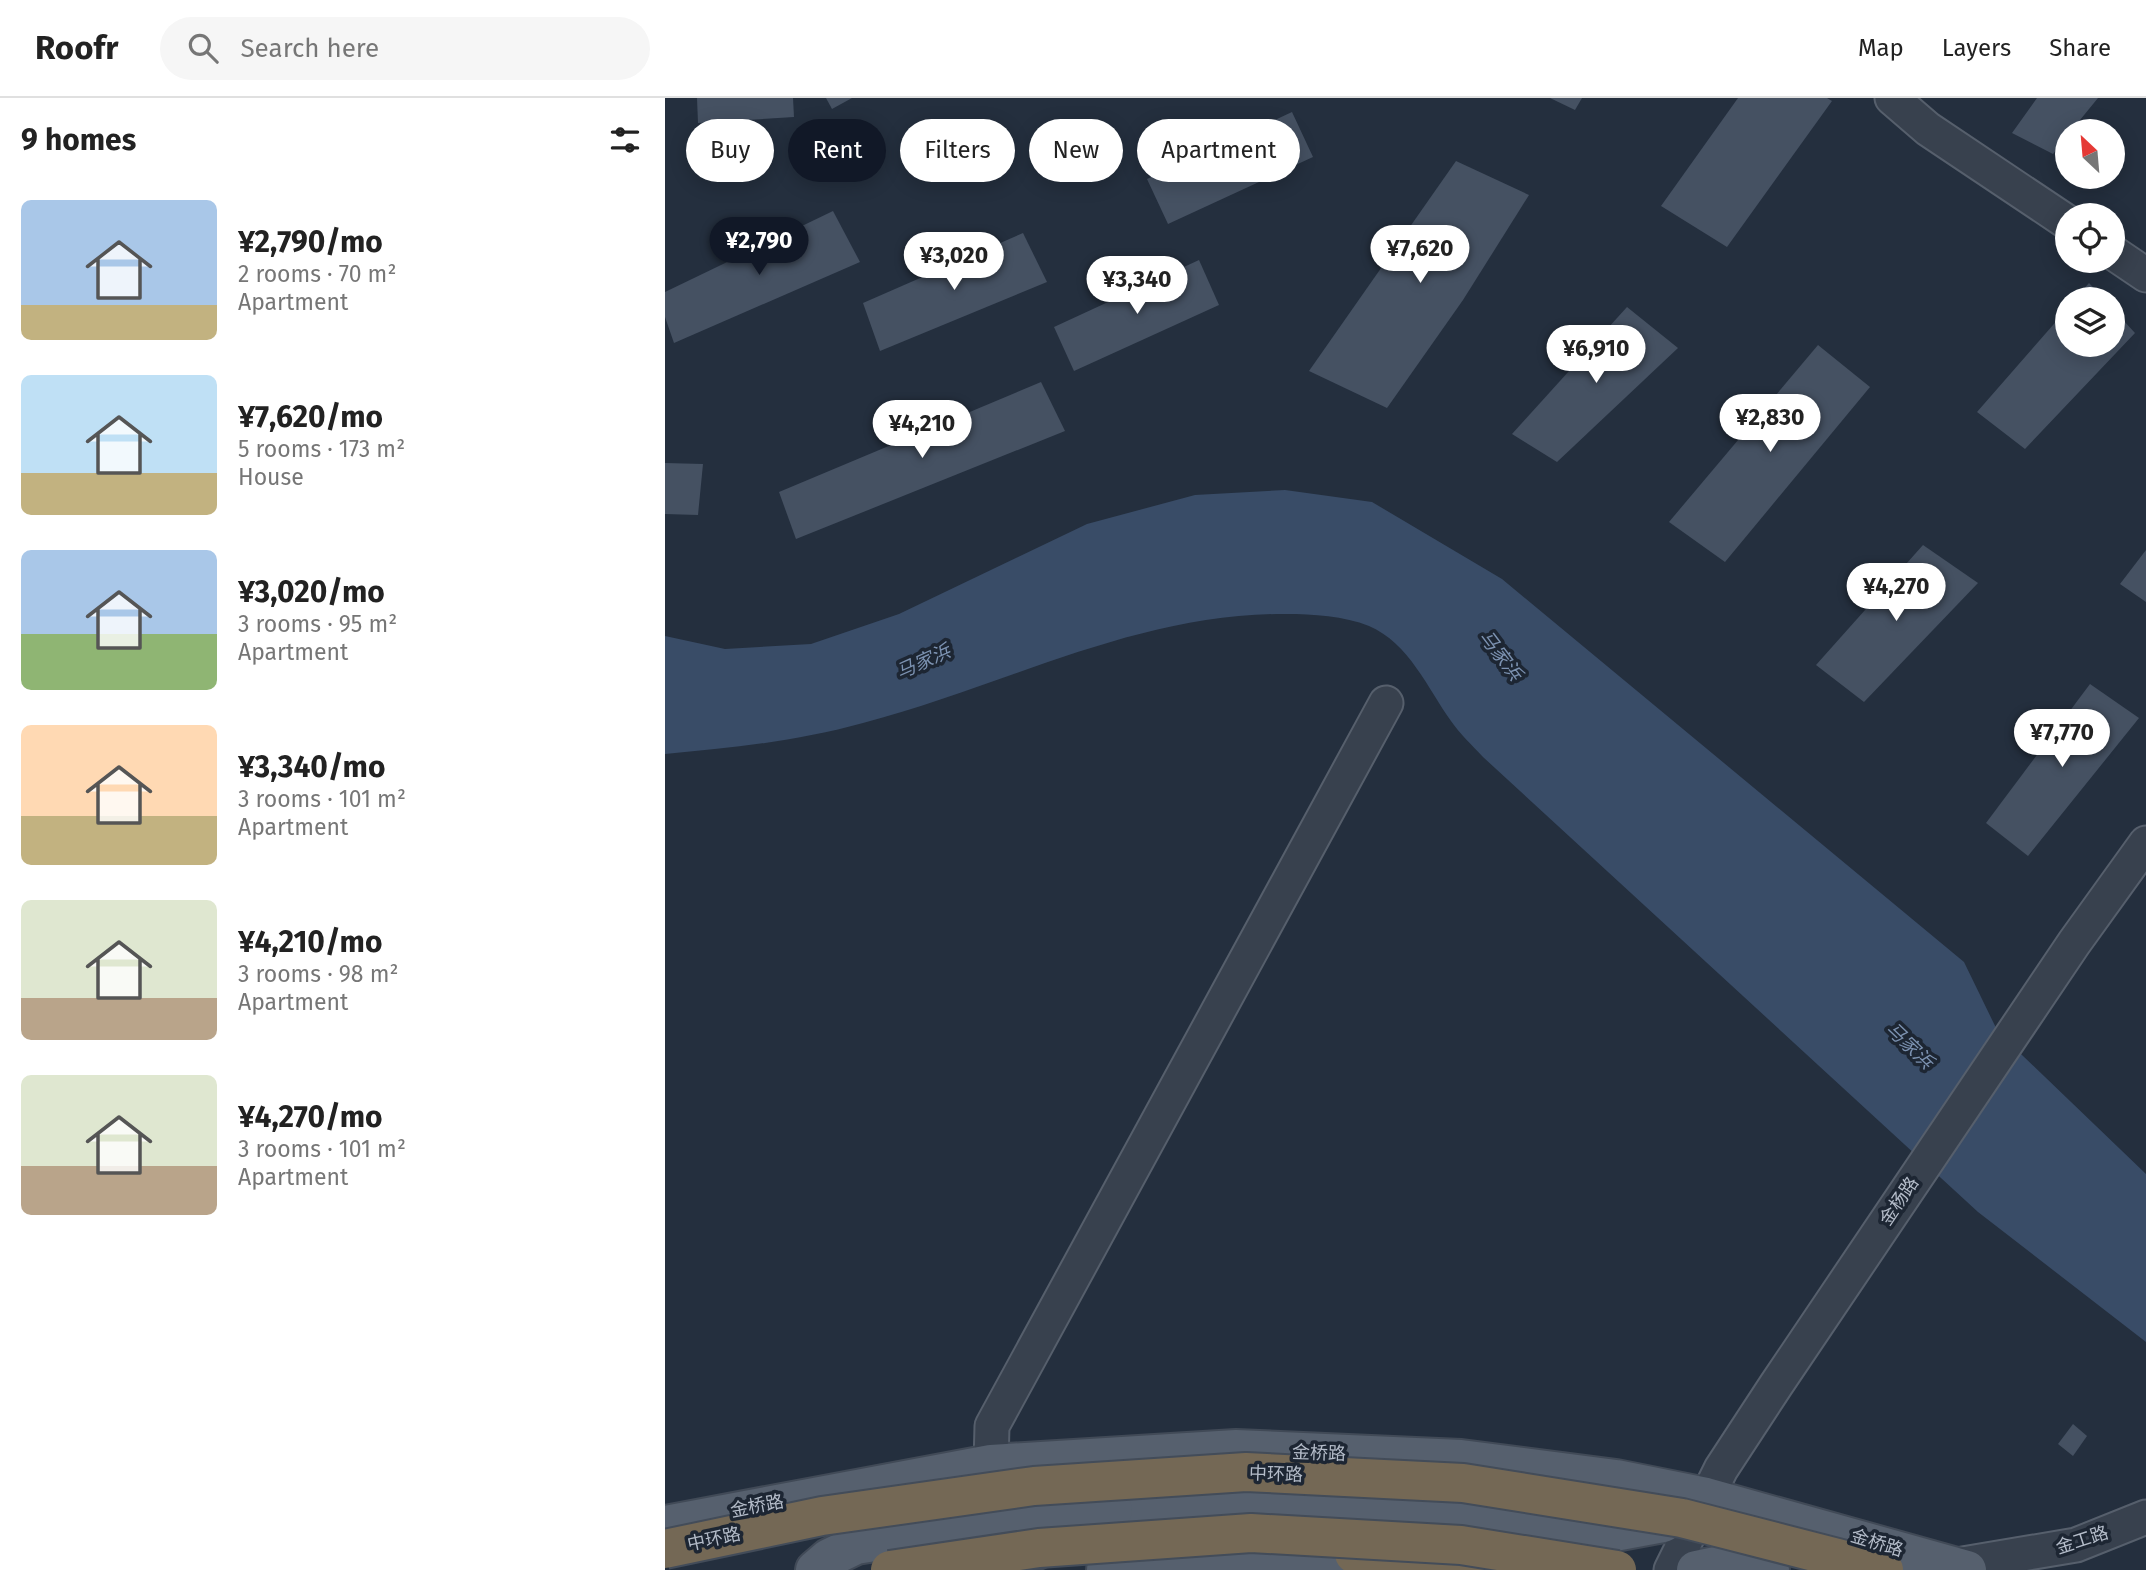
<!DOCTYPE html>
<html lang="en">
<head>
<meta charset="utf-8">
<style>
  :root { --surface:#fff; --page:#f6f6f6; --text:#222; --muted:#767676; --line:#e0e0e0; --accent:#111827 }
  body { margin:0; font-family:"Fira Sans","Noto Sans SC",sans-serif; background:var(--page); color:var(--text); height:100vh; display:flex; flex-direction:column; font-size:26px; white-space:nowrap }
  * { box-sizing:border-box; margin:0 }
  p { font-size:23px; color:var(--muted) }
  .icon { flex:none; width:38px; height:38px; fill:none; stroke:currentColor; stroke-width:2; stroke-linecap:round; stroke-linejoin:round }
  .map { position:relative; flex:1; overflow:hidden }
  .panel { display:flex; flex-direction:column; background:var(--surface); width:665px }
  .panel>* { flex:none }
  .top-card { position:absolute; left:21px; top:21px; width:665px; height:63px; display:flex; gap:14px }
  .needle { width:46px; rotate:334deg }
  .fabs { position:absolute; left:1390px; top:21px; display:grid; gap:14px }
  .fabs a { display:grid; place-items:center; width:70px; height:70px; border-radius:50%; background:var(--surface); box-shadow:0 4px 18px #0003; font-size:35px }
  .price { position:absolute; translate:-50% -60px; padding:0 16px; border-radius:24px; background:#fff; color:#222; font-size:23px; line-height:46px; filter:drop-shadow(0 2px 4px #0008) }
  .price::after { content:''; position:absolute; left:50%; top:42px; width:21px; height:16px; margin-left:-10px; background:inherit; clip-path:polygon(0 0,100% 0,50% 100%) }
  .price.on { background:var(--accent); color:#fff }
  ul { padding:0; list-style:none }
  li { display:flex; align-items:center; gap:21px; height:175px; padding:0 21px }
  li span { display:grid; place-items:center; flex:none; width:196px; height:140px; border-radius:10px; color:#555 }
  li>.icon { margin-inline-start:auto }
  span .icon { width:84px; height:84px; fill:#fffc; stroke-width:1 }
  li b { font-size:30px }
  h2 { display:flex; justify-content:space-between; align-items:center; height:84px; padding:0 21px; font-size:30px }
  .pill { padding:0 24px; border-radius:32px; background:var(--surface); box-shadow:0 4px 18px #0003; font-size:24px; line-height:63px }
  .pill.on { background:var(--accent); color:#fff }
  header { display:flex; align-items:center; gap:42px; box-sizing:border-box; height:98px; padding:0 35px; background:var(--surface); border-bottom:2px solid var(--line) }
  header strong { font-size:33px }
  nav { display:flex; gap:38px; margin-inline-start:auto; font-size:24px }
  .search { width:490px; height:63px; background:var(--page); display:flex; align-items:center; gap:18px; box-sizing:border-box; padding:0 24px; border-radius:38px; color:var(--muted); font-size:26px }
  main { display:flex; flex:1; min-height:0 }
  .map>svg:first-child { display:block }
  .water { fill:#394c67 }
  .building { fill:#455162 }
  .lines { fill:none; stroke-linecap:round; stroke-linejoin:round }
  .minor-casing { stroke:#565f6c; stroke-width:37 }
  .major-casing { stroke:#414a57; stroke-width:42 }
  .highway-casing { stroke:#434c59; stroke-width:42 }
  .minor { stroke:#38414e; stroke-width:33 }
  .major { stroke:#56606e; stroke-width:38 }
  .highway { stroke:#746855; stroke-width:38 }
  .highway-bridge-casing { stroke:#434c59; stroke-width:42; stroke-linecap:butt }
  .highway-bridge { stroke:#746855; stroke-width:38 }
  .labels { text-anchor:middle; stroke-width:7; stroke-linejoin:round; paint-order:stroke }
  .street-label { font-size:18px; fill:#b4bcc9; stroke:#1d2633 }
  .water-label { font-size:19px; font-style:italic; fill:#7c92b1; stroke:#1d2633 }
</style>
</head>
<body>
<header>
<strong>Roofr</strong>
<div class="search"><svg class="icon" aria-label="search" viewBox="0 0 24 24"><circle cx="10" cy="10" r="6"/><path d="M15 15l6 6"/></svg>Search here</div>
<nav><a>Map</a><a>Layers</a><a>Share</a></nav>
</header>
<main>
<section class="panel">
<h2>9 homes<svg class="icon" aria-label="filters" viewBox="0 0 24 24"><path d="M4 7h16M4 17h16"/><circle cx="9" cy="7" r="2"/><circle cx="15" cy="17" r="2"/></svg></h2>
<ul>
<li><span style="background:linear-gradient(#a9c7e8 75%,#c2b280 0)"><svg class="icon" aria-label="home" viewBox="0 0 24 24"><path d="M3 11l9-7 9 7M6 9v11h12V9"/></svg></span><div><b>¥2,790/mo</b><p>2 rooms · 70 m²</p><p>Apartment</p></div></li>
<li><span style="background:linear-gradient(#bfe0f5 70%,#c2b280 0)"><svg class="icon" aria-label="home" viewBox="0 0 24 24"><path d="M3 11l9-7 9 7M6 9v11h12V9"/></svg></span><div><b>¥7,620/mo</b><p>5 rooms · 173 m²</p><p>House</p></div></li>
<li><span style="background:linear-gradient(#a9c7e8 60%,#8fb573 0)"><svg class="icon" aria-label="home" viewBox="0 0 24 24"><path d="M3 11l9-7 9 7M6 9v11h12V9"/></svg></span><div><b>¥3,020/mo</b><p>3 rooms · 95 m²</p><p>Apartment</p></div></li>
<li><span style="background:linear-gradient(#ffd9b3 65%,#c2b280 0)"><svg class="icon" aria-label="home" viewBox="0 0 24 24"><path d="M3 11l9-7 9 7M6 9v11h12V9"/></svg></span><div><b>¥3,340/mo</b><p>3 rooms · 101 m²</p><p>Apartment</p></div></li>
<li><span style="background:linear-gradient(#dfe7d0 70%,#b9a48a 0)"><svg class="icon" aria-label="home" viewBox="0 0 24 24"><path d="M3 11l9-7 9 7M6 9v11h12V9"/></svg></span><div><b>¥4,210/mo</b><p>3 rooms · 98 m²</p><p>Apartment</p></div></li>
<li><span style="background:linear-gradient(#dfe7d0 65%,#b9a48a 0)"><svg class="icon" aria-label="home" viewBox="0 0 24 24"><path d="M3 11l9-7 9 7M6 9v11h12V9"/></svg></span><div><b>¥4,270/mo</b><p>3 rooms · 101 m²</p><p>Apartment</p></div></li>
</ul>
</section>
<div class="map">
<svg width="1481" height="1472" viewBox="0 0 1481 1472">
  <rect width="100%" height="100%" fill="#242f3e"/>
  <path class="water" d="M620,392L707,404L837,481L1299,864L1333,934L1481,1076V1244L1313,1114L818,659C807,647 795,636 786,623C763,591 744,545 704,528C679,518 648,516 621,516C471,515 340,588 198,625C133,643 67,650 0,656V538L60,551L146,546L234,516L422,426L530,397Z"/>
  <g class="building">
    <polygon points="32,0 128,0 129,19 33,25"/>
    <polygon points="161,0 187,0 167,11"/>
    <polygon points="885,0 917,0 910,12"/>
    <polygon points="1073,0 1162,0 1167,3 1062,149 996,108"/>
    <polygon points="1372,0 1433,0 1406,33 1402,33 1402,39 1388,56 1347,35"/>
    <polygon points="627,14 648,59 503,126 482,81"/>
    <polygon points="791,63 864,97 798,202 722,310 644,273"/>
    <polygon points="168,113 195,164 9,245 0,219 0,194"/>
    <polygon points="358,135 382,184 215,253 198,205"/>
    <polygon points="534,162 554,207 409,273 389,229"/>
    <polygon points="1424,185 1439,201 1410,201"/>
    <polygon points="962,209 1013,250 892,364 847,336"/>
    <polygon points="1447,210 1470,235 1360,351 1312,314 1402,211 1402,247 1447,247"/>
    <polygon points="1153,247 1205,289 1060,464 1004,424"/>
    <polygon points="376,284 400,333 131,441 114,394"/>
    <polygon points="0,365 38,366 33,417 0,416"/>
    <polygon points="1258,447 1313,485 1199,604 1151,567"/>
    <polygon points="1481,452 1481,504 1455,486"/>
    <polygon points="1425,586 1474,620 1363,758 1321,725"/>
    <polygon points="1408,1326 1422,1338 1408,1358 1393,1346"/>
  </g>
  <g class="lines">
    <g class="minor-casing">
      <g id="minor">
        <polyline points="1227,0 1263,31 1402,124"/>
        <polyline points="1447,154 1481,177"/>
        <polyline points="326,1366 327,1328 721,605"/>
        <polyline points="1274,1470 1411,1447 1481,1419"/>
        <polyline points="1006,1472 1056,1371 1111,1287 1409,845 1481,745"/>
      </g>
    </g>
    <g class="major-casing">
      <g id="major">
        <polyline points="448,1412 589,1404 797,1414 944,1435 998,1425 1013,1416"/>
        <polyline points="0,1427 326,1366 571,1351 796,1361 951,1381 1041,1399 1302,1472"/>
        <polyline points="150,1472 164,1460 191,1447 331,1424 448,1412 372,1452"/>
        <polyline points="441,1472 592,1467 703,1472"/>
        <polyline points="1031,1472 1074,1463 1105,1472"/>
      </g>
    </g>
    <g class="highway-casing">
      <polyline id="highway" points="689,1456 805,1472"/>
    </g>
    <use href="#minor" class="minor"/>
    <use href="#major" class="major"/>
    <use href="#highway" class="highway"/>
    <g class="highway-bridge-casing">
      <g id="highway-bridge">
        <polyline points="0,1451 157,1418 369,1388 581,1374 798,1385 1017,1420 1219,1472"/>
        <polyline points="225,1472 374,1450 586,1435 796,1447 952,1472"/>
      </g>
    </g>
    <use href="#highway-bridge" class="highway-bridge"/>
  </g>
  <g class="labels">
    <g class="street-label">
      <text transform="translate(1234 1103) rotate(-56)" y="6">金杨路</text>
      <text transform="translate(654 1355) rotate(2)" y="6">金桥路</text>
      <text transform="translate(611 1376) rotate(2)" y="6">中环路</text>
      <text transform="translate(92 1408) rotate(-11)" y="6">金桥路</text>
      <text transform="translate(49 1441) rotate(-12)" y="6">中环路</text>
      <text transform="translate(1417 1442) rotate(-18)" y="6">金工路</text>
      <text transform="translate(1212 1445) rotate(17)" y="6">金桥路</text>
    </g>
    <g class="water-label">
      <text transform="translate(836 557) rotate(53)" y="7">马家浜</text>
      <text transform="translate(258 563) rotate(-24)" y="7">马家浜</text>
      <text transform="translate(1245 947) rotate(44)" y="7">马家浜</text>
    </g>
  </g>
</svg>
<div class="fabs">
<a><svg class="needle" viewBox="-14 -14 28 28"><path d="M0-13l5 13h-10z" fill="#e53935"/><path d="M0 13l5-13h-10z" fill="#767676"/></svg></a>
<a><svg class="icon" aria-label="locate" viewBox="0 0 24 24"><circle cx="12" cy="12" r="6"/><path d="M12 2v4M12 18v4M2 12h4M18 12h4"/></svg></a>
<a><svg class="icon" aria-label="layers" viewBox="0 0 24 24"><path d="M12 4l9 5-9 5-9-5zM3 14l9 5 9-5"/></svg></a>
</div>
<b class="price on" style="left:94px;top:179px">¥2,790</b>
<b class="price" style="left:755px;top:187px">¥7,620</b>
<b class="price" style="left:289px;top:194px">¥3,020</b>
<b class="price" style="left:472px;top:218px">¥3,340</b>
<b class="price" style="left:931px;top:287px">¥6,910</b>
<b class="price" style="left:1105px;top:356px">¥2,830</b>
<b class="price" style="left:257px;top:362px">¥4,210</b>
<b class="price" style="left:1231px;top:525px">¥4,270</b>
<b class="price" style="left:1397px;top:671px">¥7,770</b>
<div class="top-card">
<a class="pill">Buy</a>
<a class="pill on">Rent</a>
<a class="pill">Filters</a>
<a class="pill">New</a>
<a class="pill">Apartment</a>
</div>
</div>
</main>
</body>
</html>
